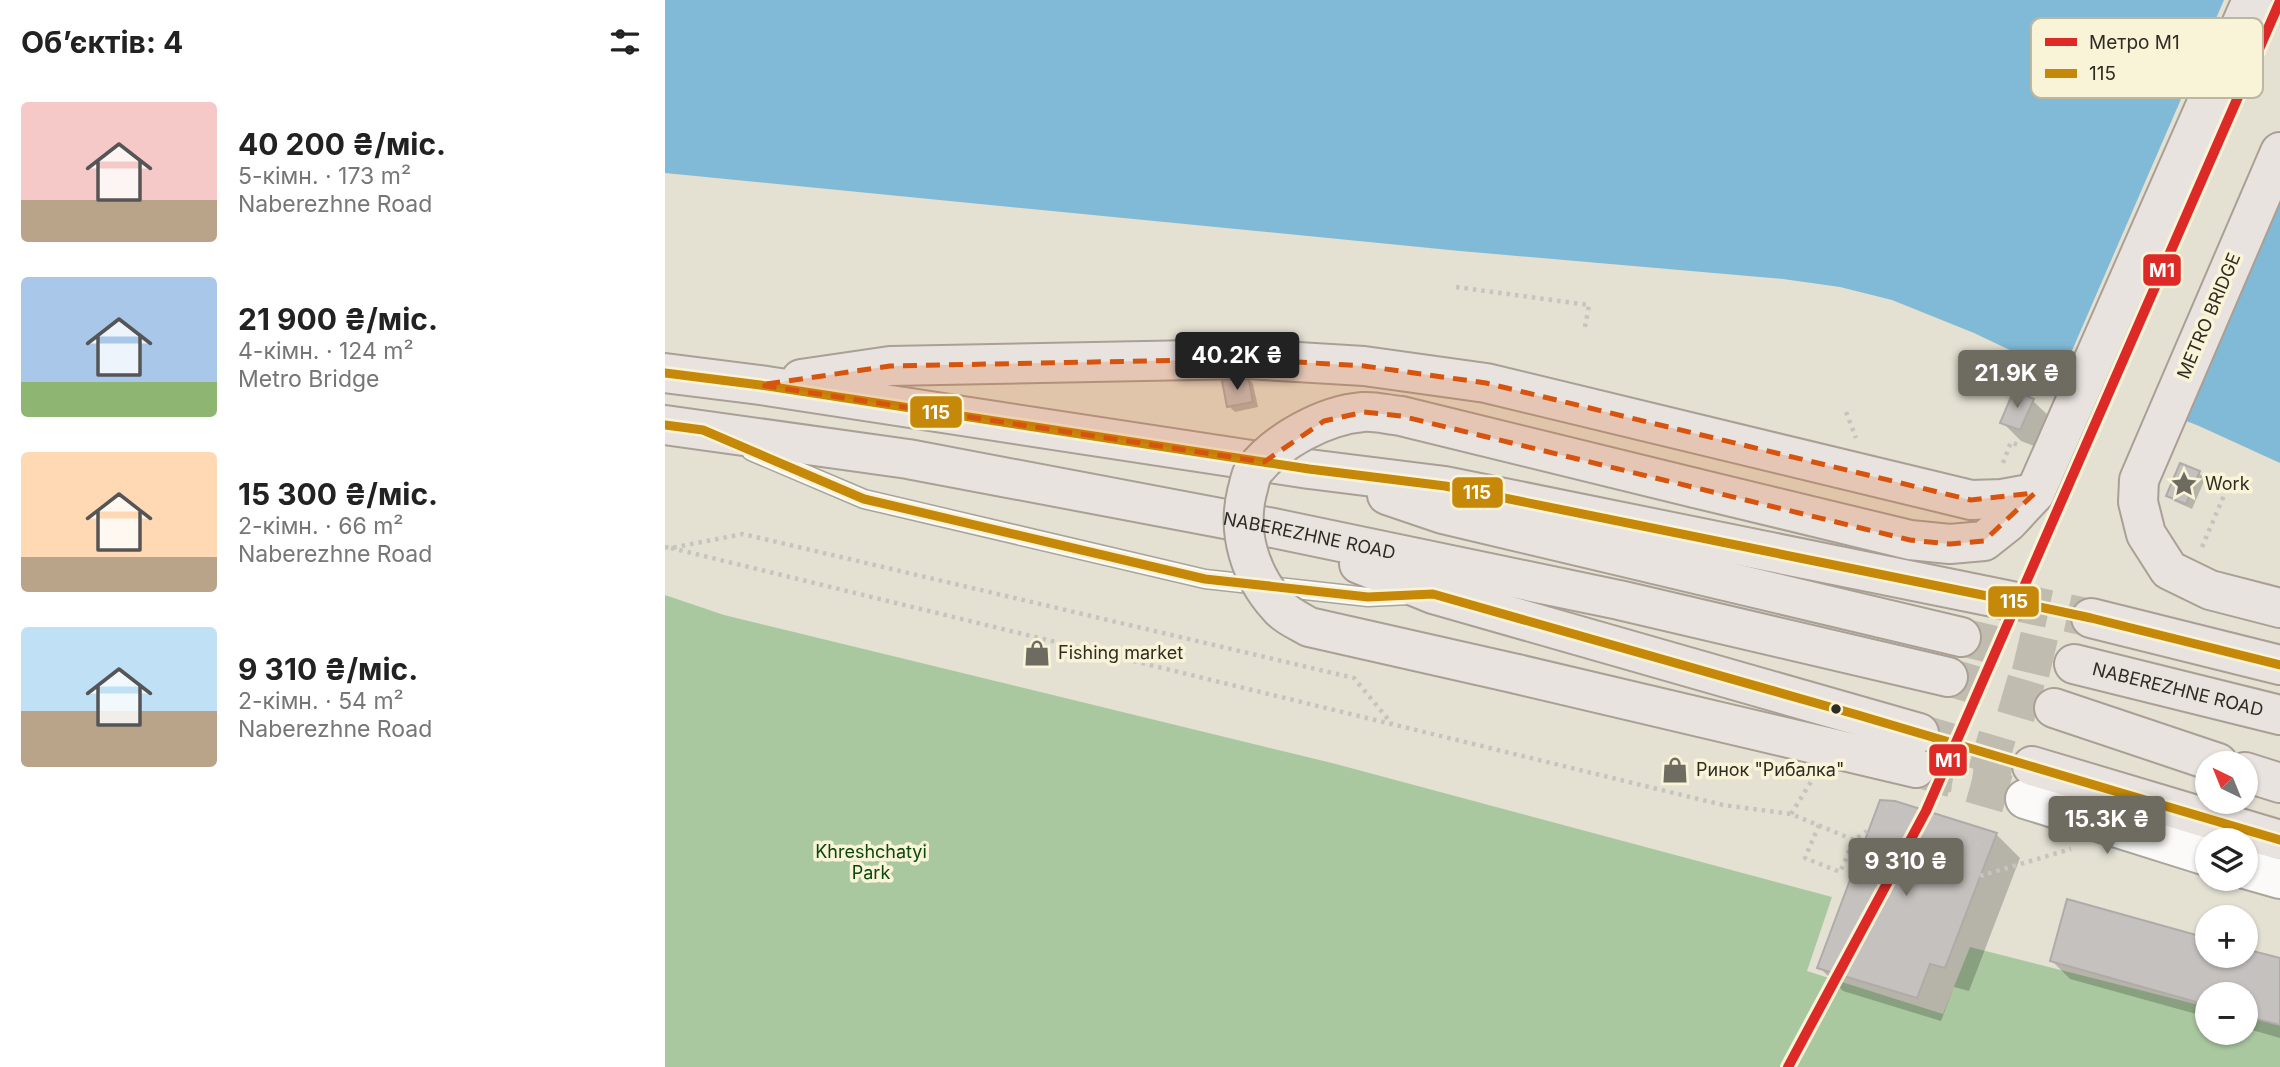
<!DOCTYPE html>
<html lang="uk">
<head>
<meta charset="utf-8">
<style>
  :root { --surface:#fff; --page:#f6f6f6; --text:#222; --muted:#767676; --accent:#6e6b60 }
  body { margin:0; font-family:Inter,sans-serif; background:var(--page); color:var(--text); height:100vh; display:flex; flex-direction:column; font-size:26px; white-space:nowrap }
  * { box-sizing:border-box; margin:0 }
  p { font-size:23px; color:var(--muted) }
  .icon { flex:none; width:38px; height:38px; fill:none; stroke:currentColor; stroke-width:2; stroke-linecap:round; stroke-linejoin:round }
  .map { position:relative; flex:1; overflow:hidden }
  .panel { display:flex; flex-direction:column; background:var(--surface); width:665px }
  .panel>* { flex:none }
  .needle { width:46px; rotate:317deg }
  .fabs { position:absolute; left:1530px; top:751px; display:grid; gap:14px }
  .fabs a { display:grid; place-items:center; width:63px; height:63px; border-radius:50%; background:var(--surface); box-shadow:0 2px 5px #0004; font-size:35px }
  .price { position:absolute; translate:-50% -60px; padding:0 16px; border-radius:7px; background:var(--accent); color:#fff; font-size:23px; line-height:46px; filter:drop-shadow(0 2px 4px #0008) }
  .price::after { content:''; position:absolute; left:50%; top:42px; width:21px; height:16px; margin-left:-10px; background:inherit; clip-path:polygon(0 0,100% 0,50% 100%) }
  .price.active { background:#222; color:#fff }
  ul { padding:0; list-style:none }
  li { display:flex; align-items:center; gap:21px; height:175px; padding:0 21px }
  li span { display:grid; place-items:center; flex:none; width:196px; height:140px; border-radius:7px; color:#555 }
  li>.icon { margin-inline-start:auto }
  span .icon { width:84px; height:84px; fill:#fffc; stroke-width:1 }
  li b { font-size:30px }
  h2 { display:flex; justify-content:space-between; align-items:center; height:84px; padding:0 21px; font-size:30px }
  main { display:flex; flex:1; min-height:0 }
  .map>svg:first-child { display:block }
  .forest { fill:#aac8a0 }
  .water { fill:#81bad7 }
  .pier { fill:#e4e1d3 }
  .shadow { fill:#0003 }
  .building { fill:#c5c1be; stroke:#b0aba8; stroke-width:2 }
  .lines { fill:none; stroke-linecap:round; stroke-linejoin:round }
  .secondary-tunnel { stroke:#c0bdb0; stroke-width:38; stroke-dasharray:38 19; stroke-linecap:butt }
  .primary-tunnel { stroke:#c0bdb0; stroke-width:38; stroke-dasharray:38 19; stroke-linecap:butt }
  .lane-casing { stroke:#a8a69b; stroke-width:21 }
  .secondary-casing { stroke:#a8a69b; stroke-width:42 }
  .primary-casing { stroke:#aa9f95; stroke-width:42 }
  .path { stroke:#c5c4be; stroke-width:4.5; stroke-dasharray:3.5 5; stroke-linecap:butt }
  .lane { stroke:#fbfaf8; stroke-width:18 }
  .secondary { stroke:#fbfaf8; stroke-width:38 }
  .primary { stroke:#e9e3df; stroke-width:38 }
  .primary-bridge-casing { stroke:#aa9f95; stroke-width:42; stroke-linecap:butt }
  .primary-bridge { stroke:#e9e3df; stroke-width:38 }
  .bus-1-casing { stroke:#f9f3d8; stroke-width:14 }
  .bus-1 { stroke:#c58808; stroke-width:9 }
  .metro-1-casing { stroke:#f9f3d8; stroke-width:16 }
  .metro-1 { stroke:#dd2a26; stroke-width:10 }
  .marked { fill:#d6540e; fill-opacity:0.2; stroke:#d6540e; stroke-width:5; stroke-dasharray:14 9; stroke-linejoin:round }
  .bus-dot { fill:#2f2c22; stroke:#f9f3d8; stroke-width:2.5 }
  .labels { text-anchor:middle; stroke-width:7; stroke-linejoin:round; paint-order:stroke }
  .street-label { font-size:18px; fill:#2f2c22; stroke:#f9f3d8 }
  .poi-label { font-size:18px; fill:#2f2c22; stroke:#f9f3d8; text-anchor:start }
  .park-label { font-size:18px; fill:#0a480a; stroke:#f9f3d8 }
  .key { fill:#f9f3d8; stroke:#bcb7a1; stroke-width:2 }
  .key-label { font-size:19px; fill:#2f2c22 }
  .line-badge { stroke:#f9f3d8; stroke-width:2.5 }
  .badge-label { font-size:19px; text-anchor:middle; font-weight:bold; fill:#fff }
</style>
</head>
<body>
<main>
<section class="panel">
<h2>Об’єктів: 4<svg class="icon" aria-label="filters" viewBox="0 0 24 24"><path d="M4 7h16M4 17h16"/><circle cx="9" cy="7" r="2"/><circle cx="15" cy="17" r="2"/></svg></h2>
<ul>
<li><span style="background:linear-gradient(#f6c9c9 70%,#b9a48a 0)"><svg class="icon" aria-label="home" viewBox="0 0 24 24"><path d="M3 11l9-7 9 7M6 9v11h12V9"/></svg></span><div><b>40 200 ₴/міс.</b><p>5-кімн. · 173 m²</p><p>Naberezhne Road</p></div></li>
<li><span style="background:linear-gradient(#a9c7e8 75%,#8fb573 0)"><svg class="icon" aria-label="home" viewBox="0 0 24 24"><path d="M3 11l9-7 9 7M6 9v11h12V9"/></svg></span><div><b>21 900 ₴/міс.</b><p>4-кімн. · 124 m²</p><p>Metro Bridge</p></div></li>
<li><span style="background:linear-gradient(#ffd9b3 75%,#b9a48a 0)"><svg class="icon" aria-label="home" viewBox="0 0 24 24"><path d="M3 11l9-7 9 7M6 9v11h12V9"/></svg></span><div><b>15 300 ₴/міс.</b><p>2-кімн. · 66 m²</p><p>Naberezhne Road</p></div></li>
<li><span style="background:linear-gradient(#bfe0f5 60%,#b9a48a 0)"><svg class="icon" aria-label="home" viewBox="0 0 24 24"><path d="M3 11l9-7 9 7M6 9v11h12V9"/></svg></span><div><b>9 310 ₴/міс.</b><p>2-кімн. · 54 m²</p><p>Naberezhne Road</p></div></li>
</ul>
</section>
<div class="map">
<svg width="1615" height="1067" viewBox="0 0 1615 1067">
  <rect width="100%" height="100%" fill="#e4e1d3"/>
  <polygon class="forest" points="0,595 59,615 667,763 1167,897 1142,971 1278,1014 1305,947 1542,1007 1542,1032 1580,1032 1580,1016 1615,1025 1615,1067 0,1067"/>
  <polygon class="water" points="0,0 1615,0 1615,463 1534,426 1370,362 1309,333 1227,300 1175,287 1118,279 795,251 0,173"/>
  <polygon class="pier" points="1559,0 1615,0 1615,204 1519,424 1396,376"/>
  <g class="shadow">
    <polygon points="583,378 588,384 593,407 570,412 564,406"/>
    <polygon points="1368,401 1387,419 1374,448 1356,441 1337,422"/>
    <polygon points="1516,465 1534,473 1540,479 1527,509 1509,501 1503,495"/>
    <polygon points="1331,834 1355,858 1304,991 1289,987 1276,1021 1178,991 1154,967"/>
    <polygon points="1542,956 1580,956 1615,960 1615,1038 1580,1028 1580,994 1542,994 1542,1017 1405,979 1387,961"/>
  </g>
  <g class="building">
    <polygon points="583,376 588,402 562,407 557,381"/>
    <polygon points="1349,390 1369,399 1355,430 1335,423"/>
    <polygon points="1515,463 1535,471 1521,504 1501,496"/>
    <polygon points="1215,800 1230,801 1332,833 1280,968 1265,964 1252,998 1152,968"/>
    <polygon points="1402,899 1542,938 1542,956 1580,956 1580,949 1615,958 1615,1025 1580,1016 1580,994 1542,994 1542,1005 1385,961"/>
  </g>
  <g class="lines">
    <polyline class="secondary-tunnel" points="1251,768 1360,799"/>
    <g class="primary-tunnel">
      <polyline points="1347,601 1426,618"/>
      <polyline points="1296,637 1409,664"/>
      <polyline points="1283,677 1389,708"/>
      <polyline points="1254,733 1356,763"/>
      <polyline points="1251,768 1405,790"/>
    </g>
    <g class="lane-casing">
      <polyline id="lane" points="86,451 199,499 540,579 703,597 745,595"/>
    </g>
    <g class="secondary-casing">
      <g id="secondary">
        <polyline points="1360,799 1542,856"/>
        <polyline points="1580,869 1615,879"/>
      </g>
    </g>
    <g class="primary-casing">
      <g id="primary">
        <polyline points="1615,152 1474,480 1473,502 1481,534 1504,570 1545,590 1615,608"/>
        <polyline points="0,373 95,385 644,469 780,486 1347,601"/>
        <polyline points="136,379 225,366 582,359 699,366 821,383 1306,500 1337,499 1370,493"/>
        <path id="s1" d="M0,425L243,459L608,528L954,600L1283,677"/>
        <polyline points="1030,488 1245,540 1285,544 1319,541 1343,522 1370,493 1587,0"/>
        <polyline points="722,495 778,514 1296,637"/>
        <polyline points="694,564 768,594 1254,733"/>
        <polyline points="1426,618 1615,665"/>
        <path id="s2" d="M1409,664L1615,715"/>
        <polyline points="852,674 1251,768"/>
        <polyline points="1389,708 1553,763"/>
        <polyline points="1367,766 1615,840"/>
        <polyline points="1580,772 1615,783"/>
      </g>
    </g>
    <g class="path">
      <polyline points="791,287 924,305 920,327"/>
      <polyline points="1181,412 1191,438"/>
      <polyline points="1338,463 1346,442 1353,445"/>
      <polyline points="0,547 6,548 78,534 689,678 727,724"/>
      <polyline points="1537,547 1563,486"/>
      <polyline points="6,548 1058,805 1126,814 1189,840 1202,831"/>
      <polyline points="1220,806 1227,808"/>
      <polyline points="1126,814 1149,777"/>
      <polyline points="1154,825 1140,858 1175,872 1189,840"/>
      <polyline points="1303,840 1319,848"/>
      <polyline points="1315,876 1406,849"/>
    </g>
    <use href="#lane" class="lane"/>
    <use href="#secondary" class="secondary"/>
    <use href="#primary" class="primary"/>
    <g class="primary-bridge-casing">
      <path id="primary-bridge" d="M852,674L644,627C634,621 620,615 613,606C585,575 572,533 582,492C584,486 585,477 588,472C611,441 660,415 698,412C710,411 724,415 736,416L1030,488"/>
    </g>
    <use href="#primary-bridge" class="primary-bridge"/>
    <g class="bus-1-casing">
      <g id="bus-1">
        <polyline points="0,373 95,385 644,469 780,486 1347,601 1426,618 1615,665"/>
        <polyline points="0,425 38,430 199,499 540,579 703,597 768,594 1193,715 1615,840"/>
      </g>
    </g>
    <use href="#bus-1" class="bus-1"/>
    <g class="metro-1-casing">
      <polyline id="metro-1" points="1123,1067 1261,811 1615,1"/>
    </g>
    <use href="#metro-1" class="metro-1"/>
  </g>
  <path class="marked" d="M582,359L699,366L821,383L1306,500L1370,493L1319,541L1285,544L1245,540L736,416L699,412L659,421L599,462L95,385L225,366Z"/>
  <defs>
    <g id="sight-bare" transform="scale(2.1)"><path d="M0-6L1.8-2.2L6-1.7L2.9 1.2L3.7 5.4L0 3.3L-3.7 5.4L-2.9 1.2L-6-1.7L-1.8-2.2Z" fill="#6e6b60" stroke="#f9f3d8" stroke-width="2.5" paint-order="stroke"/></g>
    <g id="shop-bare" transform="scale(2.1)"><path d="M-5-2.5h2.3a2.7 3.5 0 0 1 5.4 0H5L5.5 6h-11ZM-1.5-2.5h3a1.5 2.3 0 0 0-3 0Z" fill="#6e6b60" stroke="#f9f3d8" stroke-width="2.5" paint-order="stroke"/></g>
  </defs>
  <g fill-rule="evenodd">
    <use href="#sight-bare" x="1519" y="484"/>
    <use href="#shop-bare" x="372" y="653"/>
    <use href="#shop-bare" x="1010" y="770"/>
  </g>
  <circle class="bus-dot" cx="1171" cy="709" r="6"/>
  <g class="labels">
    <g class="street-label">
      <text transform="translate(1544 316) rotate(-67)" y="6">METRO BRIDGE</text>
      <text dy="6" stroke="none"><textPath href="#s1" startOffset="654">NABEREZHNE ROAD</textPath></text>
      <text dy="6" stroke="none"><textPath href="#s2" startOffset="107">NABEREZHNE ROAD</textPath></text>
    </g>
    <g class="poi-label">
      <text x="1540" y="490">Work</text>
      <text x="393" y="659">Fishing market</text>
      <text x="1031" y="776">Ринок "Рибалка"</text>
    </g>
    <g class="park-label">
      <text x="206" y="858">Khreshchatyi<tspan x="206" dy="21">Park</tspan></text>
    </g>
  </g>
  <rect x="1366" y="18" width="232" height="80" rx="10" class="key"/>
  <rect x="1380" y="38" width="32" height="8" fill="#dd2a26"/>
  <rect x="1380" y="69" width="32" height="9" fill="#c58808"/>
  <g class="key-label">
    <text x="1424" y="49">Метро M1</text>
    <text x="1424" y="80">115</text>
  </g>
  <g class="line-badge">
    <rect x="1477" y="253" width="40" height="34" rx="7" fill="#dd2a26"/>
    <rect x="244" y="395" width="54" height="34" rx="7" fill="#c58808"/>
    <rect x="786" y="476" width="53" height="33" rx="7" fill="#c58808"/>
    <rect x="1322" y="585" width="53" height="33" rx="7" fill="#c58808"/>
    <rect x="1263" y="743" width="40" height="34" rx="7" fill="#dd2a26"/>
  </g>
  <g class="badge-label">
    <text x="1497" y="277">M1</text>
    <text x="271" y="419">115</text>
    <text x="812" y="499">115</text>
    <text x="1349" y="608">115</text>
    <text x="1283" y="767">M1</text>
  </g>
</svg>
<div class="fabs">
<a><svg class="needle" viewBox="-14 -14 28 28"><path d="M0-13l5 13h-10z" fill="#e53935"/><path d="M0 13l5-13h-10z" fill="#767676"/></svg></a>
<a><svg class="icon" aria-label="layers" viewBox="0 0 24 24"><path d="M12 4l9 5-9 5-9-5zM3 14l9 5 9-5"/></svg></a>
<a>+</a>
<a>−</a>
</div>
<b class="price active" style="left:572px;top:392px">40.2K ₴</b>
<b class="price" style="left:1352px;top:410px">21.9K ₴</b>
<b class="price" style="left:1442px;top:856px">15.3K ₴</b>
<b class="price" style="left:1241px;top:898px">9 310 ₴</b>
</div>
</main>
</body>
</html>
